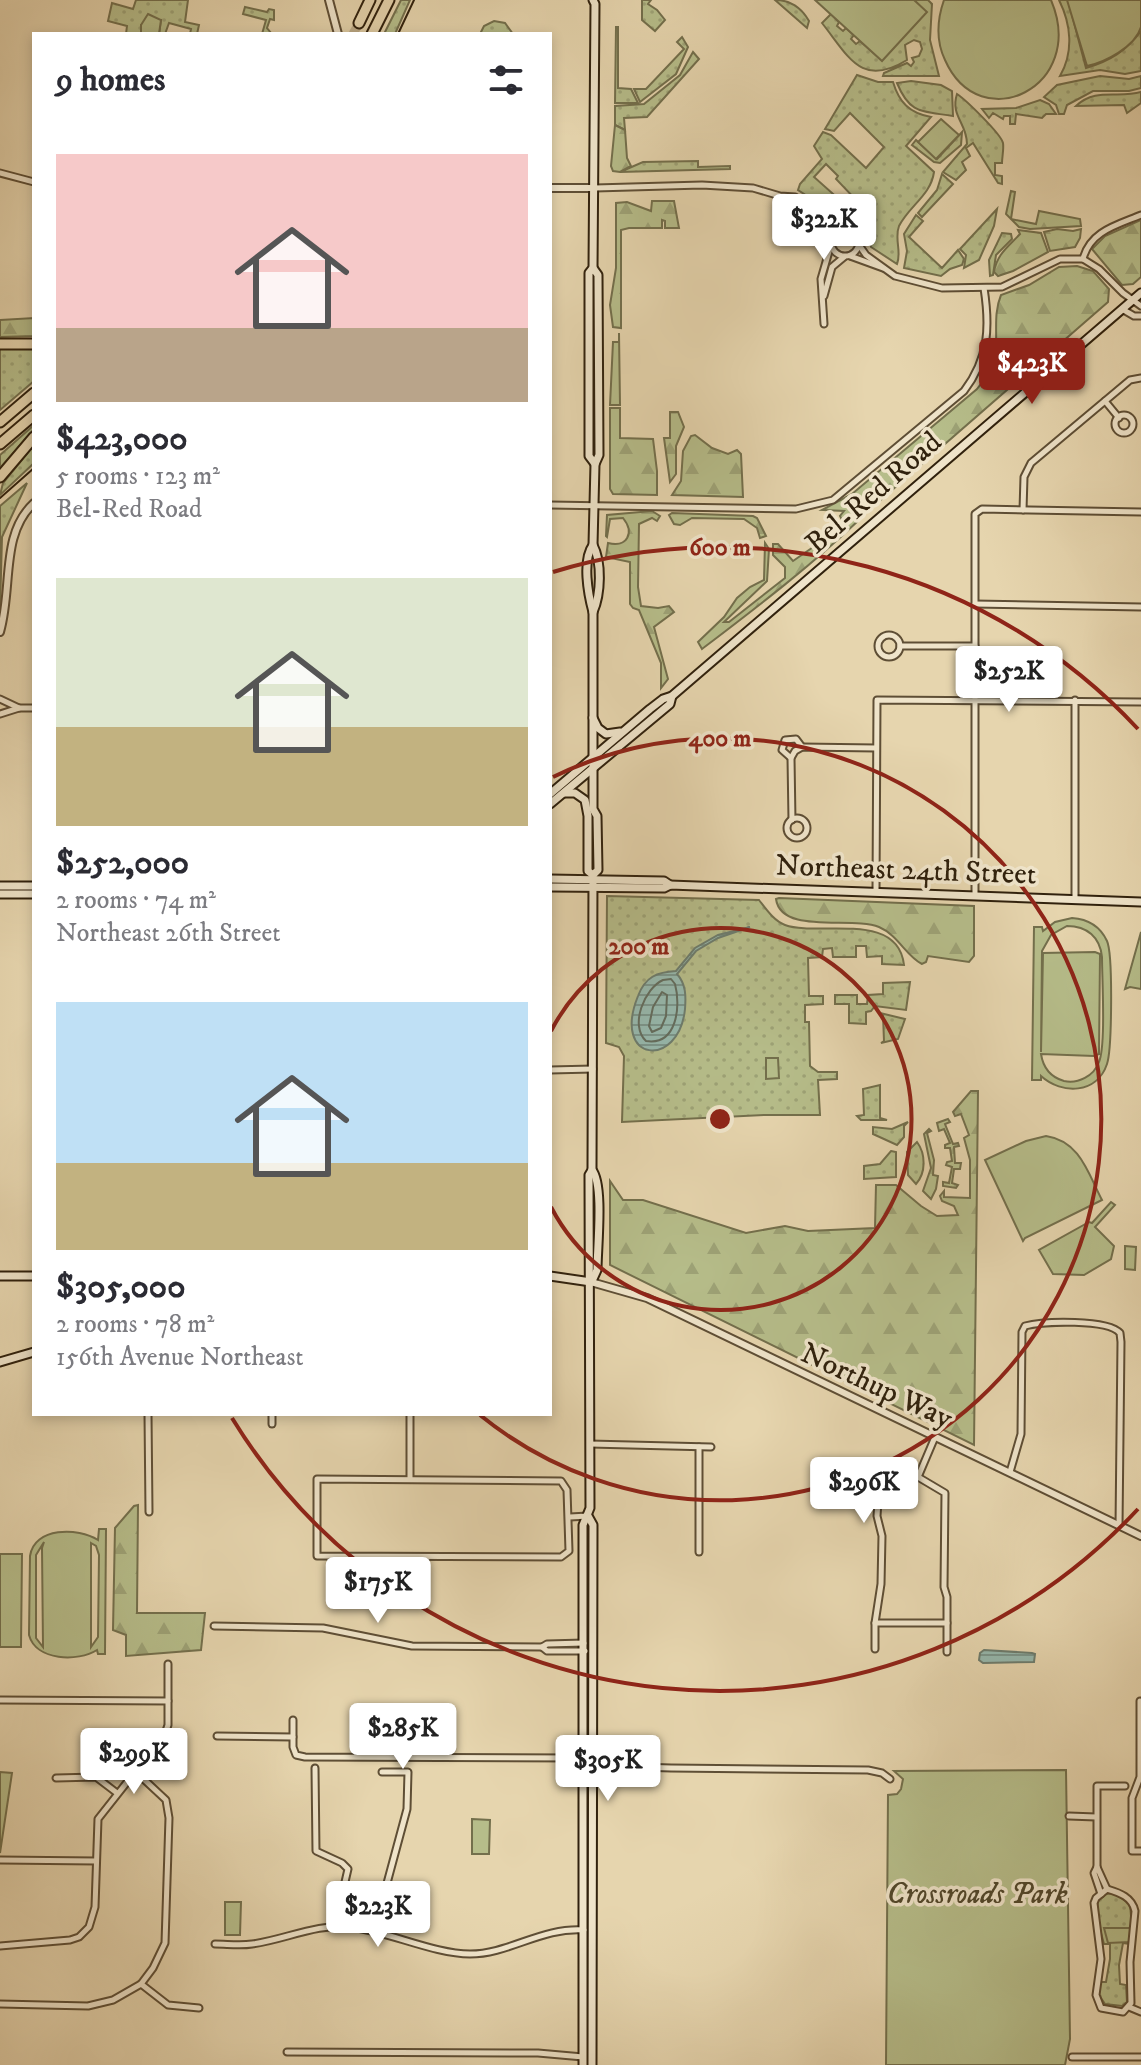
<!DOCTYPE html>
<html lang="en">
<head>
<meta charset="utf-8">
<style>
  :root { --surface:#fff; --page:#f2f2f3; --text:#2b2b33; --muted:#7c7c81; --accent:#8f2418 }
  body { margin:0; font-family:"IM FELL DW Pica",serif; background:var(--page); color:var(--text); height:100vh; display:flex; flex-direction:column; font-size:30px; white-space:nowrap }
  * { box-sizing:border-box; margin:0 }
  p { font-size:26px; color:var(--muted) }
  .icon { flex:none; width:44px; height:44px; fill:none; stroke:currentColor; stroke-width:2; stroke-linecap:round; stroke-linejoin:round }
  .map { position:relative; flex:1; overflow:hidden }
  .drawer { position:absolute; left:32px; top:32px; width:520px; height:1384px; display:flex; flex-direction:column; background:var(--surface); border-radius:0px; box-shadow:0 4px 12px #0003 }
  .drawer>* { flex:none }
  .price { position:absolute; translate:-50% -68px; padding:0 18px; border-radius:8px; background:#fff; color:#222; font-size:26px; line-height:52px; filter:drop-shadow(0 2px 4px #0008) }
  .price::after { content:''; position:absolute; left:50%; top:48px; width:24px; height:18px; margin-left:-12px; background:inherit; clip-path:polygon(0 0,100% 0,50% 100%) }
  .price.selected { background:var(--accent); color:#fff }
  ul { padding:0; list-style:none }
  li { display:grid; align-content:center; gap:16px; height:424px; padding:0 24px }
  li span { display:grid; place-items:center; height:248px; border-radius:0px; color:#555 }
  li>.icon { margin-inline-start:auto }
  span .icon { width:144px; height:144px; fill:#fffc; stroke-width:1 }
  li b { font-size:34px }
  h2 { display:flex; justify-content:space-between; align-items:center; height:96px; padding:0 24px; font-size:34px }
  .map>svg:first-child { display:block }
  .grass { fill:url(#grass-dots); stroke:#736f4c; stroke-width:2 }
  .forest { fill:url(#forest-firs); stroke:#736f4c; stroke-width:2 }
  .park { fill:#b6bd8a; stroke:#736f4c; stroke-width:2; fill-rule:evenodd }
  .water { fill:url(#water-rules); stroke:#6d7c6d; stroke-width:2 }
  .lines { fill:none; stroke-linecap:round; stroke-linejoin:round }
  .shore { stroke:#636c5d; stroke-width:2 }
  .motorway-tunnel { stroke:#c2b18e; stroke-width:9; stroke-dasharray:9 4.5; stroke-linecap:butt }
  .minor-casing { stroke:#5e4e35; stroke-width:9 }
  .tertiary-casing { stroke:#5e4e35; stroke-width:10 }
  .secondary-casing { stroke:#30210d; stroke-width:11 }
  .motorway-casing { stroke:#30210d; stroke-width:13 }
  .minor { stroke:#efe4ca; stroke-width:5 }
  .tertiary { stroke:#efe4ca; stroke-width:6 }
  .secondary { stroke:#efe4ca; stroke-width:7 }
  .motorway { stroke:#e6d5ae; stroke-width:9 }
  .tram { stroke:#30210d; stroke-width:2 }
  .ring { fill:none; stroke:#8f2418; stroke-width:4 }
  .labels { text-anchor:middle; stroke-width:7; stroke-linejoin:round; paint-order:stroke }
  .street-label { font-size:30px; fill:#30210d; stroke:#efe4ca }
  .park-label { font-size:30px; font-style:italic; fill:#52482c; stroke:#efe4ca }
  .centre { fill:#8f2418; stroke:#efe4ca; stroke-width:4 }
  .ring-label { font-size:24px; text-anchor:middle; font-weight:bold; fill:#8f2418; stroke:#efe4ca; stroke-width:7; stroke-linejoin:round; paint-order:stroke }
</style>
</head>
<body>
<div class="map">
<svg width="1141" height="2065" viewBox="0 0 1141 2065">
  <defs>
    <pattern id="grass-dots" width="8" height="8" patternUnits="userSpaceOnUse" patternTransform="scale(2)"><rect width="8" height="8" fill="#b6bd8a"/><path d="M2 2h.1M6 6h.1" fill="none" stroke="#9da276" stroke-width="1.8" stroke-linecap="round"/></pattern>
    <pattern id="forest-firs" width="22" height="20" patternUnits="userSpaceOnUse" patternTransform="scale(2)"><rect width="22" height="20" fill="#b6bd8a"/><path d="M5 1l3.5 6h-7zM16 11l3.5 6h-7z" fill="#9da276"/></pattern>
    <pattern id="water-rules" width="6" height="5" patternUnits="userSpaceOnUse" patternTransform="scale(2)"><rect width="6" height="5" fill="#96b8ad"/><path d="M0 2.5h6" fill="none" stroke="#7b958b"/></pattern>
  </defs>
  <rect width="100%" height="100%" fill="#e6d5ae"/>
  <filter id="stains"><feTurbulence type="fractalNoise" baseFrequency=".0025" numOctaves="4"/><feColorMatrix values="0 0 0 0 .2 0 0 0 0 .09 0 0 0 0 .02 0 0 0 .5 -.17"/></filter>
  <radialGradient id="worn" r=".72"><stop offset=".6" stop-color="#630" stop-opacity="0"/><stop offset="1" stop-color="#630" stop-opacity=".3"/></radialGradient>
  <g class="grass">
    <polygon points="136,0 188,0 185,22 199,25 197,34 190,34 191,29 169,23 165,34 159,34 161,20 141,25 141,34 126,34 127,26 108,21 112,3 133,9"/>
    <polygon points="401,0 410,0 395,34 384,34"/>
    <polygon points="642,0 651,0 648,4 657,10 665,20 655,31 642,20"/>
    <path d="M775,0C790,0 801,7 809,21L807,28Z"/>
    <path d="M914,0H928L932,4L930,40L939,76H883L884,73L907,63L911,66L914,62L912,58L919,56L922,49L920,42L914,40L905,45L907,60C861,88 849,57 822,23L831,14L839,22L837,26L843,31L846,28L854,35L851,39L856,44L860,41L882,60L926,12Z"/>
    <path d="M1059,0H1068L1086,68C1110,61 1126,51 1141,31V71L1125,74L1100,70L1060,76C1074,52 1071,24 1059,0Z"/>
    <polygon points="245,7 267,12 269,9 274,10 274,20 270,19 267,28 271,33 262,34 266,20 243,14"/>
    <polygon points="494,21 505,23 513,34 480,34 484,26"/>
    <polygon points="616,27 618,27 618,88 631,89 638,103 615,103"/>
    <polygon points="682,37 688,47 676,74 640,102 634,89 646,89 684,49 677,42"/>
    <polygon points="693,52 699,59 647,117 624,118 625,130 615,125 615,106 644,104 680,75"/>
    <path d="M857,75L878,82H893C899,102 909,113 931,117L906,146L934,172C931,195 909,206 899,226C894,239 902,252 897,264L871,247L867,222L860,221L858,202L836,179L838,176L826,164L814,177L841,201L844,214L840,212L835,214L798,190L800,184L822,159L814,146L823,132L831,135L866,168L884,147L850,113L834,131L825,129Z"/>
    <polygon points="1100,76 1129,79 1141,76 1141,88 1129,91 1093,91 1067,105 1064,114 1059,114 1056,105 1044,97 1057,85"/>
    <path d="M911,81L941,85L952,91L953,116C923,111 910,115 897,83Z"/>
    <path d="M1141,92V103L1127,113L1124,105L1076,106C1096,87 1118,99 1141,92Z"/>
    <path d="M957,94C966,100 1001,134 1003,143C1004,149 1002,157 1002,163H995V175L1002,176V184L998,183L973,143L966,148L970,156L962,162L966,170L956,180L943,172L967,144C967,123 950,116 957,94Z"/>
    <polygon points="1040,100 1049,104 1056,114 1046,114 1042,118 1016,114 1015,124 1010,124 1010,116 1004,116 1003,119 993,113 989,118 982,109 1016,108"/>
    <polygon points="962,132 961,145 940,163 934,162 912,145 916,140 937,159"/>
    <polygon points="698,161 698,167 730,166 730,169 620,172 643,162"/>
    <polygon points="942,174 953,184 922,217 918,213 937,190"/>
    <polygon points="997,209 994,226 979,260 964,268 966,255 960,249"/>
    <polygon points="916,215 923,221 909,237 942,268 958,250 964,259 962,265 950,269 941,276 904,268 907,251 904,234"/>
    <polygon points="1002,233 1011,234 1012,239 996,255 993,275 990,276 989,260"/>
    <polygon points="34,348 34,381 0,410 0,349"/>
    <polygon points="34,425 34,429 0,468 0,455"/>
    <polygon points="34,445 34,463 0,495 3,483"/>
    <polygon points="27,483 2,537 0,610 0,506"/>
    <path d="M607,896L759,900C766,909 774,921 785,925C818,937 898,910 904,965L882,964V956L867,957L866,946H856V957H833L832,948L823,949L822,957L808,958L809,996H823V1004L805,1005V1022H809L810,1066L818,1072H837V1079L818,1080L820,1115H764L622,1122L624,1056L619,1047L606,1043Z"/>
    <polygon points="910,982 906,1010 875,1006 871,1011 866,1012 866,1024 849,1023 849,1004 835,1004 835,995 857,995 857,1004 867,1004 868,995 883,994 883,983"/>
    <polygon points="880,1013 905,1019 898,1039 881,1043 884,1041 883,1015"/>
    <polygon points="880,1085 880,1118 887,1120 861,1120 857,1116 864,1115 863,1089"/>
    <polygon points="908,1122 904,1126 904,1137 897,1145 873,1134 873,1127 892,1129"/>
    <path d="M917,1142C926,1154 926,1173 916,1184L908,1175L907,1152Z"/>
    <polygon points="891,1151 896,1152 896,1177 864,1179 864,1166 880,1164"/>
    <polygon points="1114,1893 1130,1904 1132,1928 1130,1942 1129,1944 1123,1943 1119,1965 1120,1984 1126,1985 1127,2002 1122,2006 1105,2004 1099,1995 1100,1982 1106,1982 1110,1959 1110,1944 1104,1944 1096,1915 1098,1901 1106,1894"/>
  </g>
  <g class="forest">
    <polygon points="148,14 161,20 159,34 141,34 141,25"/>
    <polygon points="615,125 625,130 627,158 631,166 620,172 613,171 611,166"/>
    <polygon points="1011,191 1015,192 1011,219 1036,224 1039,211 1080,219 1081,226 1030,229 1019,227 1006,214"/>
    <polygon points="652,201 674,201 679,228 665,228 665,221 662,220 662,228 629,228 621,230 621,328 613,327 610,305 616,268 616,203 627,202 651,211"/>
    <polygon points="1141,220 1141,277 1133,284 1122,285 1092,249 1105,236"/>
    <polygon points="1057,229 1073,231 1081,229 1080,238 1075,247 1050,251 1044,232"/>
    <path d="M1018,230L1041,233L1048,252L1013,271L998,276L994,272C997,254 1008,247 1020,234Z"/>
    <path d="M1077,266L1093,271L1109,289L1108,302L868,511H851L860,519C811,566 757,607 702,649L698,642L724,617L737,598L750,587L764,580L765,543L769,549L767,581L724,622H729L785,578V567L773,555V544H778L793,561L832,534L843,522L840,516L844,511L822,510L852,494L977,389C982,382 990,375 992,367C1001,343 991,319 1001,295L1029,285L1059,267Z"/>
    <polygon points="34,318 34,336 0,337 0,320"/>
    <polygon points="619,333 620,405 610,405 613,342 619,342"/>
    <polygon points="610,408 620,408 620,438 653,439 657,471 657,495 613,494 610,489"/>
    <polygon points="670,412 678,412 684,427 676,446 676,474 670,482 664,438 670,438"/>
    <polygon points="695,435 712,448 728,454 737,450 741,454 743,497 672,495 681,481 683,451 691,436"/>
    <path d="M652,511L660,516L657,521L652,518L639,524L638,587L641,606L658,608L669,606L674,612L654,627L668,679L661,688V663L639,610L633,608L630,604V562L606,557L608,543C627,548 635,533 623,518L610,519L607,537L606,536L607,515Z"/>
    <polygon points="672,513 753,516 757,518 766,536 760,538 757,528 744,519 692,518 680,525 674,524 669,515"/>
    <path d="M779,898L974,906V956L969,962L928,956L926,962L922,964C906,956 898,935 879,927C852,916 781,935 776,899Z"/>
    <polygon points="971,1091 978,1091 974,1445 610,1265 610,1181 623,1200 643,1200 746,1233 785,1226 808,1231 875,1228 876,1185 896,1185 921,1206 937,1216 958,1215 954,1206 942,1201 940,1196 944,1191 944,1197 970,1198 970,1160 964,1138 969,1135 961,1114 955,1116 953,1112"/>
    <polygon points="948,1119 950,1122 945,1124 953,1144 958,1143 959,1146 954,1147 955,1163 961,1163 960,1169 954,1169 952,1183 958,1185 956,1188 943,1186 943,1182 949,1183 952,1167 946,1165 947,1162 952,1161 950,1148 945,1148 945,1145 950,1143 944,1129 939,1131 937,1123"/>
    <polygon points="929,1129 931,1131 927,1133 934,1160 933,1175 938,1176 936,1189 931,1199 923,1191 931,1168 924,1134"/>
    <polygon points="138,1505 137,1613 205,1613 201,1650 126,1656 126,1635 113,1630 115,1528 134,1506"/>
  </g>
  <g class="park">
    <polygon points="815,0 914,0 927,12 882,61"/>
    <path d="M944,0H1051C1088,87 980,139 945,60C936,41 937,20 944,0Z"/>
    <path d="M1067,0H1141C1141,8 1141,20 1141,27C1135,47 1105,62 1087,66Z"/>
    <polygon points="941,119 959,135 936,159 918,142"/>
    <path d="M1072,918C1087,919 1100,926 1107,941C1113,954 1112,1049 1107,1064C1097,1094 1062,1095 1041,1076V1080H1032L1034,927H1042L1043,931L1055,922ZM1067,926C1087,926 1100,937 1102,957C1102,979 1106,1045 1099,1062C1094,1076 1078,1084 1064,1081C1050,1077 1043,1067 1041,1054L1094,1056L1099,1054L1100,954L1095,952L1043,953L1041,1052L1042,951L1051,935Z"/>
    <polygon points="1141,932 1141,989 1130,987 1125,989"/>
    <polygon points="766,1058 778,1058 779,1078 766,1079"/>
    <path d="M1046,1136C1080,1141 1088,1173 1102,1200L1025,1238L1023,1241L985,1160L1026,1141Z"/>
    <polygon points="1111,1202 1115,1205 1095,1227 1114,1246 1111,1259 1084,1275 1053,1274 1039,1250 1089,1222 1092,1223"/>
    <polygon points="1125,1246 1136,1247 1135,1270 1125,1269"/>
    <path d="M99,1529H106L105,1654H98L97,1650C78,1662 36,1661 29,1635L30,1556C34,1527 78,1527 98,1540ZM44,1542L42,1548L43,1647L36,1638V1555ZM91,1543L96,1546L99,1555L98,1637L91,1647Z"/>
    <polygon points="0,1554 22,1554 21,1647 0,1647"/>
    <polygon points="1066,1770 1070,2039 1065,2065 886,2065 888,1795 897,1794 901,1789 903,1779 894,1771"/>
    <polygon points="0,1772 12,1773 0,1853"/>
    <polygon points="472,1819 490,1820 489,1854 472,1854"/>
    <polygon points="225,1902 241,1902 240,1935 225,1935"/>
    <polygon points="1104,1928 1132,1928 1130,1942 1108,1943"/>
  </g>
  <g class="water">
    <path d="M750,927L718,938L696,951L677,974C686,984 686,996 685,1009C679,1069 611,1063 638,996C645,977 657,972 676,971L695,948L718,935Z"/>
    <polygon points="984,1650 1032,1653 1035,1654 1034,1662 983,1663 979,1660 980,1653"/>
  </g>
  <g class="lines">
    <g class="shore">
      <path d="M663,980L671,979L675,984C681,1006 677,1046 646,1041C629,1025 645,988 663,980Z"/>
      <polygon points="662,992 667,995 666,1016 661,1028 652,1032 649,1026 653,1007"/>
    </g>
    <polyline class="motorway-tunnel" points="353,34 359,23"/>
    <g class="minor-casing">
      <g id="minor">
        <polyline points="0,173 34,182"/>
        <polyline points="595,188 702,185 753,188 780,196 795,197 841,228"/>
        <polyline points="780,197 817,220 831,237"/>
        <circle cx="845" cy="242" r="14"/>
        <polyline points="859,245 866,255 895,276 942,288 1002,287 1060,259 1083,259 1099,269 1123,293 1141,306"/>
        <polyline points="850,256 883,268"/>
        <path d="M1083,259C1090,231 1117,225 1141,215"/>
        <polyline points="824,296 832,267 844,257"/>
        <polyline points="1122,309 1134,316 1141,316"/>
        <polyline points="824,324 821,279 830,248"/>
        <polyline points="1105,401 1119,418"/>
        <circle cx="1124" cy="424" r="9"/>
        <path d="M550,505L796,509L833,500L964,391C989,358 990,327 984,288"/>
        <polyline points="1023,510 1024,477 1031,463 1130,380 1141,378"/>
        <polyline points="975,604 1141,607"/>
        <circle cx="889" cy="646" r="11"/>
        <polyline points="900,646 975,646"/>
        <polyline points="0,699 19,708"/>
        <polyline points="0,714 19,708 34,708"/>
        <polyline points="791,758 782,750 785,740 796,739 802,747"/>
        <circle cx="797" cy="828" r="10"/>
        <polyline points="792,820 791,758 795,751 802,747 876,748"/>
        <polyline points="876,892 877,700 1141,702"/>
        <polyline points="975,896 975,514 982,509 1141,512"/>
        <polyline points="1075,899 1075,700"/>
        <polyline points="550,1070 593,1069"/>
        <polyline points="148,1414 149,1512"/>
        <polyline points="272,1424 272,1414"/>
        <polyline points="590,1444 711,1447"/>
        <polyline points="699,1447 699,1552"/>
        <path d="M1010,1472L1021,1434L1022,1332L1025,1326C1043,1321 1108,1319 1120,1333L1121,1342L1119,1526"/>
        <polyline points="918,1477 935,1437"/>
        <polygon points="317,1479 561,1481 567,1490 569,1551 561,1557 317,1556"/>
        <polyline points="410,1479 410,1414"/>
        <polyline points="570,1517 588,1516"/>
        <polyline points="875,1623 947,1623"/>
        <polyline points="214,1626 323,1628 412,1646 542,1647"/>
        <polyline points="584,1643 547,1644 542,1647 547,1651 585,1651"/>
        <polyline points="875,1649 875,1623 881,1584 882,1536 877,1516 880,1472 887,1465 918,1477 945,1493 944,1587 947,1597 947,1652"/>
        <polyline points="0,1700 168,1701"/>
        <polyline points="1140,1701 1140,1777 1132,1798 1132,1851 1141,1851"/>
        <polyline points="293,1720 293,1747 296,1755 305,1757 579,1758 608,1766 671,1768 868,1770 882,1773 890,1779"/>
        <polyline points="217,1736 293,1737"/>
        <polyline points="315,1768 316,1851 342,1863 348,1869 338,1912 337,1927"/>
        <polyline points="136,1772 166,1800 169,1818 165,1943 153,1968 141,1984"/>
        <polyline points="56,1778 96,1777 117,1793"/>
        <polyline points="1069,1816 1096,1817"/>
        <polyline points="0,1860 96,1861"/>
        <polyline points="1097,1867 1107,1889"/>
        <path d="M1107,1889C1120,1893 1132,1897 1135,1911L1130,1962L1131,2003L1123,2012L1101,2008L1096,1995L1101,1959L1094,1903L1096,1898Z"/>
        <polyline points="1101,1894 1094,1873 1097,1867 1097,1786 1125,1786"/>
        <polyline points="377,1933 376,1924 407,1809 408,1772 382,1772"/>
        <path d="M215,1944C227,1944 240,1946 252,1944C284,1940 317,1923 350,1927C387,1931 434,1954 470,1954C509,1954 542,1927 584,1930"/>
        <polyline points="0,1946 70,1940 79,1937 89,1927 95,1907 98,1819 165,1734 168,1725 168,1664"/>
        <polyline points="0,2004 88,2006 113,2000 141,1984 168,2005 199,2008"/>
        <polyline points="1129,2007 1141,2012"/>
        <polyline points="287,2052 538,2053 583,2057"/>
        <polyline points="1072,2057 1141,2057"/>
      </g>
    </g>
    <g class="tertiary-casing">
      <g id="tertiary">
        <polyline points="329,0 338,34"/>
        <polyline points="550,188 595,188"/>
        <path d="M0,632C13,587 0,534 34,503"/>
        <polyline points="591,1282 647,1298 1141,1536"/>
      </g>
    </g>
    <g class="secondary-casing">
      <g id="secondary">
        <polyline points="593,0 595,4 593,268 589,273 589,456 595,464"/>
        <path d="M593,545C602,562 601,594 593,612"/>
        <polyline points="593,718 598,728 606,734 620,732"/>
        <polyline points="564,793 575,793 585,800 588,816 588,871 593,875"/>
        <polyline points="550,794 650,709 663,699 672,696 1141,293"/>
        <polyline points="550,804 670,704 672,696"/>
        <polyline points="550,879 664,881 670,885"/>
        <polyline points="0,886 34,886"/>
        <polyline points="550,887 664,888 670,885 1141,902"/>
        <polyline points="0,894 34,894"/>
        <polyline points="0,1276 34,1276"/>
        <polyline points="550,1276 591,1282"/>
        <path d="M592,1281L597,1270C597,1248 604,1184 592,1170"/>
        <polyline points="0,1362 34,1352"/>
        <polyline points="588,1516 593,1525 592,2065"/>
        <path d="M583,2065V1525L590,1508L589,1175L592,1170L593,875L598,870L597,816L593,809V612C588,594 582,560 593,545L595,464L599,455L598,275L593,268"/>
      </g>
    </g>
    <g class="motorway-casing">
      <g id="motorway">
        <polyline points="359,23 370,0"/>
        <polyline points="372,34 389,0"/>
        <polyline points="0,344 34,344"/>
        <polyline points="0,422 34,393"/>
        <polyline points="0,444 34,415"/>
        <polyline points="0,477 34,437"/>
      </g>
    </g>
    <use href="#minor" class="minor"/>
    <use href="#tertiary" class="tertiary"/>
    <use href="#secondary" class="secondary"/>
    <use href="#motorway" class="motorway"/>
    <g class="tram">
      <polyline points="398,34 414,0"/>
      <polyline points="0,498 34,468"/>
    </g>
  </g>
  <g class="ring">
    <path d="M551 1031A191 191 0 1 1 551 1207"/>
    <path d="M553 777A381 381 0 1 1 480 1415"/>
    <path d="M1138 1509A572 572 0 0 1 232 1418M553 572A572 572 0 0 1 1138 729"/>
  </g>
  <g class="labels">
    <g class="street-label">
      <text transform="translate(873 492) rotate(-41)" y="10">Bel-Red Road</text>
      <text transform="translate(906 869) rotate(2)" y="10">Northeast 24th Street</text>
      <text transform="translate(877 1385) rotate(25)" y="10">Northup Way</text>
    </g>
    <g class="park-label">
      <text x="977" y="1903">Crossroads Park</text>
    </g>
  </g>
  <circle cx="720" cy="1119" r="12" class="centre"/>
  <g class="ring-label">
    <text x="720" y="555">600 m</text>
    <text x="720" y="746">400 m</text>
    <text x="639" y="954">200 m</text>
  </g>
  <rect width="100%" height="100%" filter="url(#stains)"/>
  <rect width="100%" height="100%" fill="url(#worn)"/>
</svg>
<b class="price" style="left:824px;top:262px">$322K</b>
<b class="price selected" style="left:1032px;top:406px">$423K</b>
<b class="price" style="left:1009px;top:714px">$252K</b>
<b class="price" style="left:864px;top:1525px">$296K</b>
<b class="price" style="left:378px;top:1625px">$175K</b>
<b class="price" style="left:403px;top:1771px">$285K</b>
<b class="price" style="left:134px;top:1796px">$299K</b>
<b class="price" style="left:608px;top:1803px">$305K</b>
<b class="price" style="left:378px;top:1949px">$223K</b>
<section class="drawer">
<h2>9 homes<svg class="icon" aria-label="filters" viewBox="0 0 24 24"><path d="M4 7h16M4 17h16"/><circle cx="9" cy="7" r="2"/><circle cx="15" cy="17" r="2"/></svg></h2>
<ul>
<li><span style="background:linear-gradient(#f6c9c9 70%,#b9a48a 0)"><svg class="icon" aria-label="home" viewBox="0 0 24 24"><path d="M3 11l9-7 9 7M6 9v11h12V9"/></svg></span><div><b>$423,000</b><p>5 rooms · 123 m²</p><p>Bel-Red Road</p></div></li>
<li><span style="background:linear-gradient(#dfe7d0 60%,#c2b280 0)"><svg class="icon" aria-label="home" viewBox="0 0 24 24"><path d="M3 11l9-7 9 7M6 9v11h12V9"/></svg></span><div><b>$252,000</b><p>2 rooms · 74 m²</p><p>Northeast 26th Street</p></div></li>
<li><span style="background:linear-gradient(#bfe0f5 65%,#c2b280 0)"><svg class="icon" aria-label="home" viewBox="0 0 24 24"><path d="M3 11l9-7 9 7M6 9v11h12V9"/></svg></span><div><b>$305,000</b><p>2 rooms · 78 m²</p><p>156th Avenue Northeast</p></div></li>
</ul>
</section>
</div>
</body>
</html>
